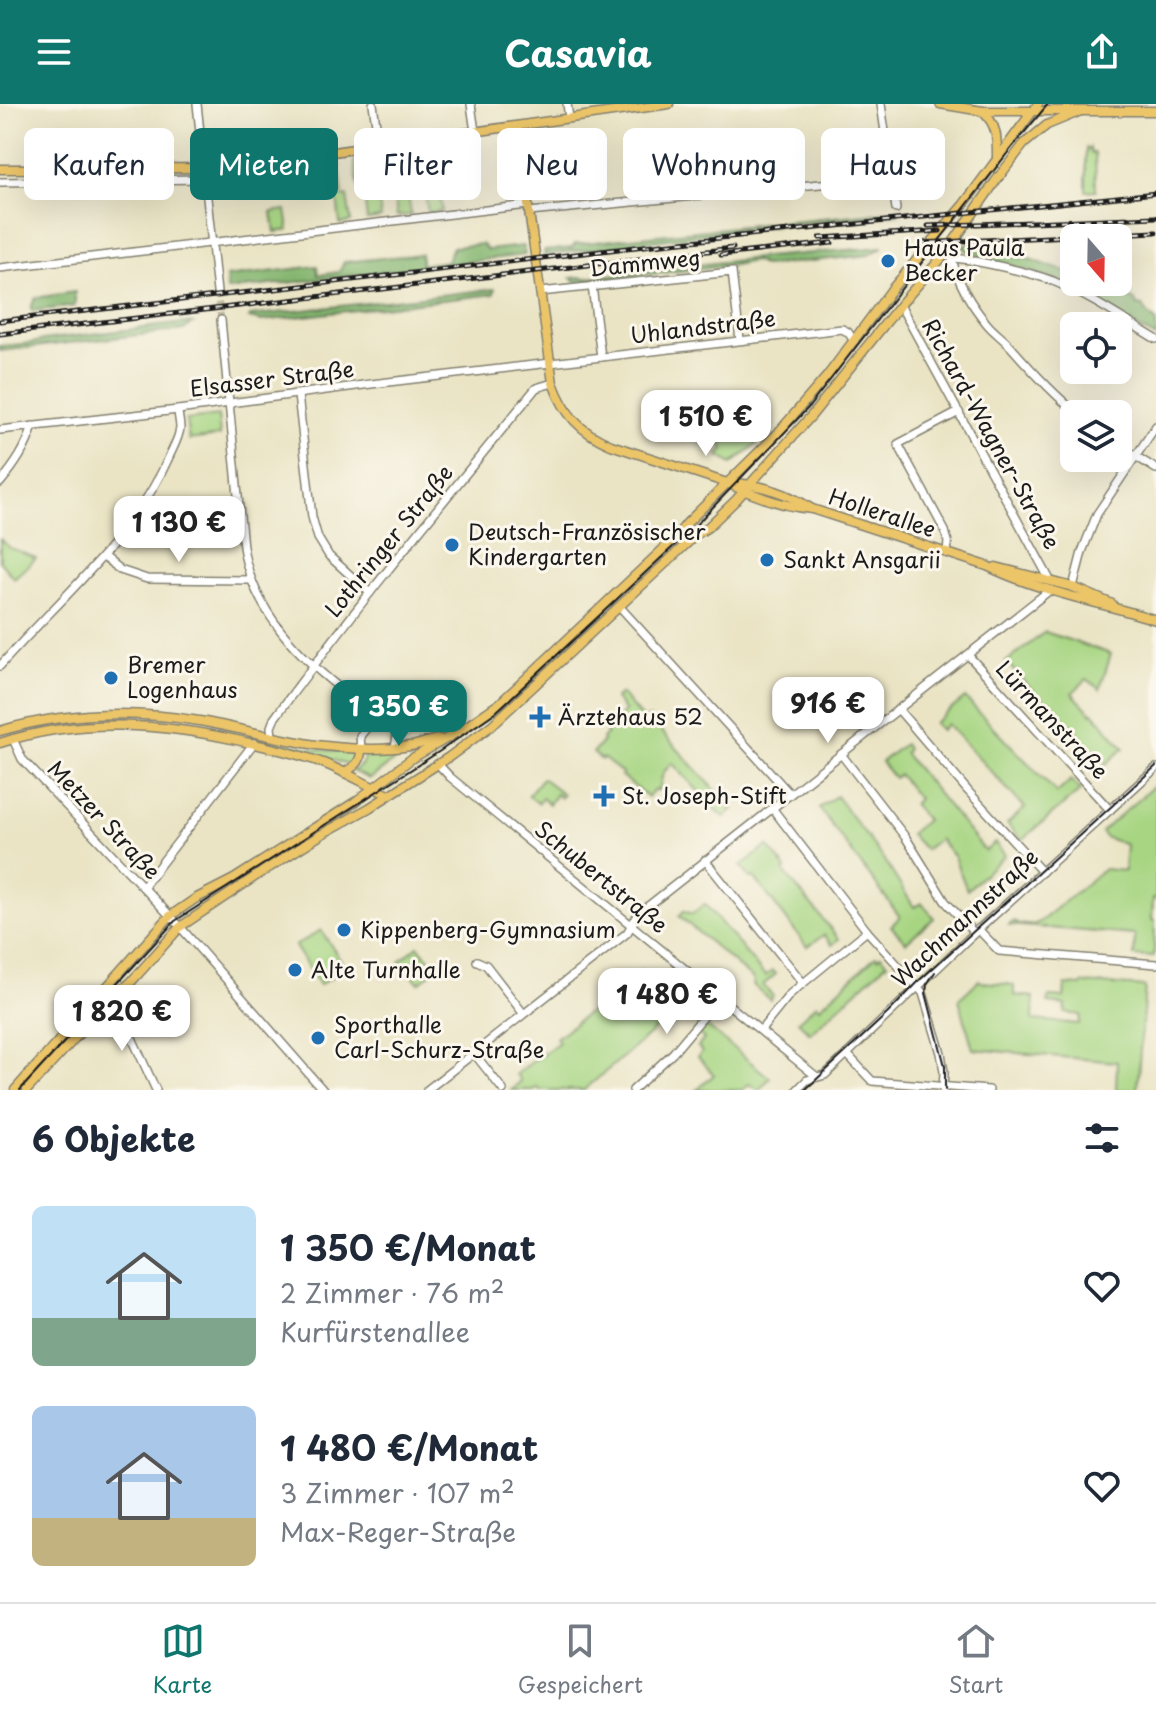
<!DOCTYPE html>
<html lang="de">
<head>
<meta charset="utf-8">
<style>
  :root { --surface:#fff; --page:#f6f6f7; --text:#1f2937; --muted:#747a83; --line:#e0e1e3; --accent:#0f766e }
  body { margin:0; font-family:"Playpen Sans",sans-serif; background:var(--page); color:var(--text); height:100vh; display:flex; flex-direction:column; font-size:30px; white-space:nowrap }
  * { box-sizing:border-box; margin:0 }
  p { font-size:26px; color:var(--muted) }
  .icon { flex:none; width:44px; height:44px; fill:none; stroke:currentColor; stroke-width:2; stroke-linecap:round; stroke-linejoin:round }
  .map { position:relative; height:986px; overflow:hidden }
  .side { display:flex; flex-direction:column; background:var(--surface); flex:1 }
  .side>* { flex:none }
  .hud { position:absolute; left:24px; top:24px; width:1108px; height:72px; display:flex; gap:16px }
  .needle { width:52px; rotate:160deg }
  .tools { position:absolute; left:1060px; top:120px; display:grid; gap:16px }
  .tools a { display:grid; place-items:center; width:72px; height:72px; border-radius:12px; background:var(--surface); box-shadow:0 8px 32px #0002; font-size:40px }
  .price { position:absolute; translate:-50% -68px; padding:0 18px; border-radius:16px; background:#fff; color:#222; font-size:26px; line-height:52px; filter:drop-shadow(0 2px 4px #0008) }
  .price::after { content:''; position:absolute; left:50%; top:48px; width:24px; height:18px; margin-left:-12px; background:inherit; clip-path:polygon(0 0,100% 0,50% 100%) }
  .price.current { background:var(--accent); color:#fff }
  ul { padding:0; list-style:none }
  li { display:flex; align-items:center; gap:24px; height:200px; padding:0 32px }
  li span { display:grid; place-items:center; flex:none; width:224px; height:160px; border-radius:12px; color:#555 }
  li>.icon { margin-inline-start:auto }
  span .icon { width:96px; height:96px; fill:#fffc; stroke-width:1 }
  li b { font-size:34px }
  h2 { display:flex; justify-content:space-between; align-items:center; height:96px; padding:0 32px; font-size:34px }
  .pill { padding:0 28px; border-radius:12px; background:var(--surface); box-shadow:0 8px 32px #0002; font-size:28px; line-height:72px }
  .pill.current { background:var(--accent); color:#fff }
  header { display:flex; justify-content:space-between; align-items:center; height:104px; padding:0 32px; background:var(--accent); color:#fff; font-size:36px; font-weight:700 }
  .dock { display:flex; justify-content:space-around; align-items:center; height:112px; border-top:2px solid var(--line); background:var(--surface); font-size:22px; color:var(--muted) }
  .dock a { display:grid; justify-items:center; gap:4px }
  .dock .current { color:var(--accent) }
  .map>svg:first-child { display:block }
  .green { fill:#a7d582; stroke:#62784f; stroke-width:2 }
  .forest { fill:#85b670; stroke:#506946; stroke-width:2 }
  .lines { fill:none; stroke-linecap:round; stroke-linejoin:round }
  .minor-tunnel { stroke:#c1bca3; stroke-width:7; stroke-dasharray:7 3.5; stroke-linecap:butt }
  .minor-casing { stroke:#838070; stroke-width:10 }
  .major-casing { stroke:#838070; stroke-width:11 }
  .minor { stroke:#fff; stroke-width:7 }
  .major { stroke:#ecc569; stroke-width:8 }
  .tram { stroke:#1c1c1c; stroke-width:2 }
  .rail-casing { stroke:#1c1c1c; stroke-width:5 }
  .rail { stroke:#fbf7ec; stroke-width:2; stroke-dasharray:6; stroke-linecap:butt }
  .poi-dot { fill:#1f6fb2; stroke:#fbf7ec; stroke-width:3 }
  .labels { text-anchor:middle; stroke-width:6; stroke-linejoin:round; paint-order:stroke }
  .poi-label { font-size:22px; fill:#1c1c1c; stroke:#fbf7ec; text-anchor:start }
  .street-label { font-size:22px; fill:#1c1c1c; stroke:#fbf7ec }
</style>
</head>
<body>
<header><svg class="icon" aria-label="menu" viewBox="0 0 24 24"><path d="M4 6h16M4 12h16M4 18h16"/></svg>Casavia<svg class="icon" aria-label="share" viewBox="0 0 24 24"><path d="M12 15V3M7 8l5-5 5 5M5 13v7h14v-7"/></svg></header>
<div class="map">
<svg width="1156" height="986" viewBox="0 0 1156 986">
  <rect width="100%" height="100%" fill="#fbf7ec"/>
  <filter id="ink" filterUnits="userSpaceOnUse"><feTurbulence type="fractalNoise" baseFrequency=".0125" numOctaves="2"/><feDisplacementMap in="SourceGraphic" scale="16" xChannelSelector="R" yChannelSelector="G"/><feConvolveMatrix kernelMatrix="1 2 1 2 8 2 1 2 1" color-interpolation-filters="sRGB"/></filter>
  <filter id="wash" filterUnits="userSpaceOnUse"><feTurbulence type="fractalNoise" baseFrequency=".006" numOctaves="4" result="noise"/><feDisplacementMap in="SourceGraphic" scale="32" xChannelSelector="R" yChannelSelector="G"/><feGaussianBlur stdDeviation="1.8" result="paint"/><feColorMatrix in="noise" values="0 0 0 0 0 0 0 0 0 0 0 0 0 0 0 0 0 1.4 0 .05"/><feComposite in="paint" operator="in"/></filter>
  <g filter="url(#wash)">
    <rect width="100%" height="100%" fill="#eae4c5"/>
    <g class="green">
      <polygon points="1090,44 1091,49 1095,49 1096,86 1086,87 1086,44 1089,46"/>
      <polygon points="429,46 432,66 418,68 415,48"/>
      <polygon points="399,50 403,78 389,80 385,52"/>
      <polygon points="369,54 373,83 359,85 354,57"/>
      <polygon points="339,59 343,89 328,90 324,61"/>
      <polygon points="307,64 311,91 298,93 296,77 299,76 298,65"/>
      <polygon points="277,68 280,87 267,89 265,70"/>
      <polygon points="407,83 411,111 397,112 393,85"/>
      <polygon points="439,87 442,107 428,109 425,89"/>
      <polygon points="378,88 381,114 367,116 364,90"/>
      <polygon points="347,92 351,118 340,120 337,93"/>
      <polygon points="286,106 289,126 275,128 272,108"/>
      <polygon points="728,289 771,328 732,360 719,352 724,344 721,340 739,322 737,319 740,316 738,313 741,310 734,302 714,320 715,321 708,327 684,320 695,295 713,300"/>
      <polygon points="218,312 220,332 189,336 186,316"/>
      <polygon points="0,435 10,444 36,454 14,474 0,458"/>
      <polygon points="1045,528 1111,550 1100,585 1087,575 1072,589 1091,609 1093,608 1124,644 1105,661 1054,603 1048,598 1046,601 1006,558"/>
      <polygon points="621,590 644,617 649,614 733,705 725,713 719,709 672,659 663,669 659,686 654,686 648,693 621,672 622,669 603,654 601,656 593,649 603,637 602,635 607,630 605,626 625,607 615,595"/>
      <polygon points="965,594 1057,689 1071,676 1081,686 1022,736 1007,720 1025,704 947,620 941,626 934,619"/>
      <polygon points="250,632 322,646 353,648 357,654 356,657 349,661 283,642 249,634"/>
      <polygon points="904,640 907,645 904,649 985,747 995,739 1005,751 967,786 954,753 939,735 925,746 910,730 926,716 913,700 918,695 899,671 894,674 881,658"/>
      <path d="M408,646L370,675L352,667C360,664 365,658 364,649Z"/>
      <polygon points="542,674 563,690 560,694 556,690 549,700 542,694 538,699 528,691"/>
      <polygon points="1156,680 1156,794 1153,795 1152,816 1155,817 1154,853 1134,852 1135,831 1009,821 1014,817 1018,821 1035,820 1040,818 1104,765 1124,767 1126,741 1105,733 1101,728"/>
      <polygon points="836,692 883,754 914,803 922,799 934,814 906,838 891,822 900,813 819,704"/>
      <polygon points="768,742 786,765 784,768 839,835 832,841 824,831 807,843 754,773 750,774 741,762"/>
      <polygon points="705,800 765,872 773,867 776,870 763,881 773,892 770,896 753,881 754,876 679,812 684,807 692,810"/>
      <polygon points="321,826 346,865 319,881 295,842"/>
      <polygon points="418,842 437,864 419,879 400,857"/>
      <polygon points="881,851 887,859 810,929 798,917 817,900 820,903 876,852 878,854"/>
      <polygon points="641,867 685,904 675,917 667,912 651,929 584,986 539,986 537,983 533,986 511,986 521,977 516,970 559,938 556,934"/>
      <polygon points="979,876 982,878 1014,881 1014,891 1034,893 1033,916 1079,920 1081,911 1065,909 1066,901 1048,899 1049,893 1064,894 1065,881 1082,882 1083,879 1145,883 1137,986 1116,986 1117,958 973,945 959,895"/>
      <polygon points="705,921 770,974 759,986 749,980 743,986 697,986 714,971 698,953 702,948 698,943 704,935 698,929"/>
    </g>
    <g class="forest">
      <polygon points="897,107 898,110 768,122 544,151 544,147 572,144 575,140 790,117"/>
      <polygon points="482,140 487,146 523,142 525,151 227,186 226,173 317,162 318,171 339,168 344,158 421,150 421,161 447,157 453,143"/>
      <polygon points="972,140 973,145 1033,156 1074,171 1074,178 1094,178 1128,191 1129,195 1135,196 1137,201 1143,202 1149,212 1156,217 1156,234 1054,175 972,151 962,142 962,141"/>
      <polygon points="883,143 869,151 765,162 754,157 728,162 577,178 571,174 580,173 585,174 765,153"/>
      <polygon points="495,185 494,190 261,217 249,214 250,212"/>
      <polygon points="75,188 75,202 32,207 31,204 35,194"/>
      <path d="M184,219L193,220L183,226L0,247V242C13,240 32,241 43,236Z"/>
    </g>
  </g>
  <g filter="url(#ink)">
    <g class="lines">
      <polyline class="minor-tunnel" points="217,188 221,216"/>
      <g class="minor-casing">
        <g id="minor">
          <polyline points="197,0 217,188"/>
          <polyline points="373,0 379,41"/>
          <polyline points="471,0 475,28"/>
          <polyline points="567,0 569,14"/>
          <polyline points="881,0 896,105"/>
          <polyline points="0,78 205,75"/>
          <polyline points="529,108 892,73"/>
          <path d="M945,150C954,156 963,154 974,157C1000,162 1029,168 1053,177C1089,192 1123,215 1156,235"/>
          <path d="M952,155C958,179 972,202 988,221C995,229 1004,235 1011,243C1032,267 1053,290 1078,310"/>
          <polyline points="0,164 528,101"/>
          <polyline points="592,182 601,253"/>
          <polyline points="540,188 732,168 740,236"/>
          <polyline points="900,201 1050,476"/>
          <path d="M221,216L243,443C253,508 300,554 350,592C360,600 389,617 395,626C398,632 396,638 395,644"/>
          <polyline points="298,291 312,413 318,434 329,452 370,489"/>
          <polyline points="0,326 178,306 371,280 842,225 848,228 854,237"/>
          <polyline points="1118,341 1156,365"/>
          <path d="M0,379C15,361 26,345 33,322"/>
          <polyline points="947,449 948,438 945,427 898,340 959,308"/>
          <polyline points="104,453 120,466 147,475 250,476"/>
          <polyline points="1073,483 1082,448 1097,410 1156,322"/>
          <polyline points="620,503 790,690"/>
          <polyline points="968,551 1110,706"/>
          <path d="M0,562C59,495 132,436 169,353C173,344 179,334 180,324C180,318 178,312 178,306"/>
          <polyline points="898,605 968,687 1042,768"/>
          <path d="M272,632L271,623L274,615C357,501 447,393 536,284L553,279"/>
          <polyline points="13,635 22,655 175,817 323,986"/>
          <polyline points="361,645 360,632 377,611"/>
          <polyline points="841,650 906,734 945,797 974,829"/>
          <polyline points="438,660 450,673 817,973"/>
          <polyline points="772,704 867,827 923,889 941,949 944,968 943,986"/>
          <polyline points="705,756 803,879"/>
          <polyline points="143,783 254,639"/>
          <polyline points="978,825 999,847 1156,860"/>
          <polyline points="477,857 486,861 523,909"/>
          <polyline points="111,895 116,899 156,986"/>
          <polyline points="761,926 790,890 867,827"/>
          <polyline points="473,948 503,986"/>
          <polyline points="847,950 872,977 989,986"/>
          <polyline points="427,986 627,829 638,810 1050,486"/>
          <polyline points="633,986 673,949 719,894"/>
          <polyline points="797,986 807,976 825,971 968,835 1156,664"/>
        </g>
      </g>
      <g class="major-casing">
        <g id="major">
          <polyline points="940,0 982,7 1156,7"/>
          <path d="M982,7C998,21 997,35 997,55"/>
          <path d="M517,22L553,279C565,311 580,328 611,341L727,379C753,391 784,403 812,405L987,462C1040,488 1100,498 1156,516"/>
          <polyline points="0,65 203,64 242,61 669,0"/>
          <path d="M731,379C759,380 788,389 812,405"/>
          <polyline points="996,463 1073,483 1112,500"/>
          <path d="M0,627C64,608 133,606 199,617C241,624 282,637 325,642C352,645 382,647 410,642C420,641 429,636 439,635"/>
          <path d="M0,639C79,613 161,619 241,637C268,643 297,649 323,659C346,668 367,681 389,691"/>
          <path d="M344,669C356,661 361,659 361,645"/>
          <polyline points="15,986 170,812 195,795 234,775 355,698 411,655 461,626 500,599 675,434 687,419 777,330 828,271 892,185 964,100 1038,0"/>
          <polyline points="27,986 111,895 131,878 180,823 262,768 322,730 369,704 449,653 492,621 697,430 708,423 736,396 812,311 900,201 945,150 995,78 1024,40 1047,21 1081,7"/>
        </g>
      </g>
      <use href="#minor" class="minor"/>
      <use href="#major" class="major"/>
      <g class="tram">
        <polyline points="935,868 927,880 926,889 945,962 945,986"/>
        <polyline points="20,986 175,817 440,647 496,608 690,427 809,303 1009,47 1048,0"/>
        <polyline points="805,986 888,909 921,875 1156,662"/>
      </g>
      <g class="rail-casing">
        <g id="rail">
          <polyline points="928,122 1156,113"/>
          <polyline points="820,134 940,127"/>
          <polyline points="920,139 1156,128"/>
          <polyline points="721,151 832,139"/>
          <polyline points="0,217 653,141 1156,89"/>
          <polyline points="0,230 733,144"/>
        </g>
      </g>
      <use href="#rail" class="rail"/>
    </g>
  </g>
  <g class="poi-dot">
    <circle cx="888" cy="157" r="8"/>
    <circle cx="452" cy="441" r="8"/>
    <circle cx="767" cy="456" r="8"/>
    <circle cx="111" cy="574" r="8"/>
    <path d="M536 601h8v8h8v8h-8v8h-8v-8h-8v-8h8z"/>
    <path d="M600 680h8v8h8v8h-8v8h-8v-8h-8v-8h8z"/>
    <circle cx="344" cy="826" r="8"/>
    <circle cx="295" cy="866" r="8"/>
    <circle cx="318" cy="934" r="8"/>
  </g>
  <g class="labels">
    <g class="poi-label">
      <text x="904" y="152">Haus Paula<tspan x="904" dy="25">Becker</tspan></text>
      <text x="468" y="436">Deutsch-Französischer<tspan x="468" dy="25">Kindergarten</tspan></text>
      <text x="783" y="464">Sankt Ansgarii</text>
      <text x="127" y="569">Bremer<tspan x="127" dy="25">Logenhaus</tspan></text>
      <text x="558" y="621">Ärztehaus 52</text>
      <text x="622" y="700">St. Joseph-Stift</text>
      <text x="360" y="834">Kippenberg-Gymnasium</text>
      <text x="311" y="874">Alte Turnhalle</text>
      <text x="334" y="929">Sporthalle<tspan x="334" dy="25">Carl-Schurz-Straße</tspan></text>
    </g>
    <g class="street-label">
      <text transform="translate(645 159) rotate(-6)" y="8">Dammweg</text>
      <text transform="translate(703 223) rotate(-7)" y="8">Uhlandstraße</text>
      <text transform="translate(272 275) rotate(-7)" y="8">Elsasser Straße</text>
      <text transform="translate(991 330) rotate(61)" y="8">Richard-Wagner-Straße</text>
      <text transform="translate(882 409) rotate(18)" y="8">Hollerallee</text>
      <text transform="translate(389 437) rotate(-51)" y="8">Lothringer Straße</text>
      <text transform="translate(1052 616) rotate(47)" y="8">Lürmanstraße</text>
      <text transform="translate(104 716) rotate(47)" y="8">Metzer Straße</text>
      <text transform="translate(601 773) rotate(39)" y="8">Schubertstraße</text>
      <text transform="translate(965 814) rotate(-43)" y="8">Wachmannstraße</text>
    </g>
  </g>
</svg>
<div class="tools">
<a><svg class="needle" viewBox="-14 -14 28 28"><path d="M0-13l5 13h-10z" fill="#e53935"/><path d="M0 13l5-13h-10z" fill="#747a83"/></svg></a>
<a><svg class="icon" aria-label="locate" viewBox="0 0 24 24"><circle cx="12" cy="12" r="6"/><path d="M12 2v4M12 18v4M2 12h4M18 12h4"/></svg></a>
<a><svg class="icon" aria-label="layers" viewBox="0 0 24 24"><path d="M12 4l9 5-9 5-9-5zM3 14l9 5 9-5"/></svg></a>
</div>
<b class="price" style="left:706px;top:354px">1 510 €</b>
<b class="price" style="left:179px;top:460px">1 130 €</b>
<b class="price" style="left:828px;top:641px">916 €</b>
<b class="price current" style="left:399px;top:644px">1 350 €</b>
<b class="price" style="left:667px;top:932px">1 480 €</b>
<b class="price" style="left:122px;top:949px">1 820 €</b>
<div class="hud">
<a class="pill">Kaufen</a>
<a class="pill current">Mieten</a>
<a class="pill">Filter</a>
<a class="pill">Neu</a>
<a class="pill">Wohnung</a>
<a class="pill">Haus</a>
</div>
</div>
<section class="side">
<h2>6 Objekte<svg class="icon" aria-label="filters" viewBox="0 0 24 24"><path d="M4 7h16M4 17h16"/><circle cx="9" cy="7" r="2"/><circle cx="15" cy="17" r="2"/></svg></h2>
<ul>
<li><span style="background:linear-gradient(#bfe0f5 70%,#7fa58c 0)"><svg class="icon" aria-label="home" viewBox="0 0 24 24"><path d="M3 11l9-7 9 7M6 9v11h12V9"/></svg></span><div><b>1 350 €/Monat</b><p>2 Zimmer · 76 m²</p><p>Kurfürstenallee</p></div><svg class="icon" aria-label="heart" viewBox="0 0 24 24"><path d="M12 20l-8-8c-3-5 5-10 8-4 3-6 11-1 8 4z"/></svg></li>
<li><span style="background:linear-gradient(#a9c7e8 70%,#c2b280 0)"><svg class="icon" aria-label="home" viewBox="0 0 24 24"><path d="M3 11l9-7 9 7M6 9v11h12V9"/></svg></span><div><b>1 480 €/Monat</b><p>3 Zimmer · 107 m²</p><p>Max-Reger-Straße</p></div><svg class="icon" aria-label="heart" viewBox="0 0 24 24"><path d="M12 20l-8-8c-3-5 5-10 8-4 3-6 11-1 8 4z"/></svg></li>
</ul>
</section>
<nav class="dock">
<a class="current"><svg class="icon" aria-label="map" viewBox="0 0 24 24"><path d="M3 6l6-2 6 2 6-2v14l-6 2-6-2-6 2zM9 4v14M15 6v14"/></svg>Karte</a>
<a><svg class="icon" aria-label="saved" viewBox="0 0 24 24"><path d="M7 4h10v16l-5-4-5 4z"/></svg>Gespeichert</a>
<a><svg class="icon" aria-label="home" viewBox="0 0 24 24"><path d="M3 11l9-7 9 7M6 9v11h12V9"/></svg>Start</a>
</nav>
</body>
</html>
